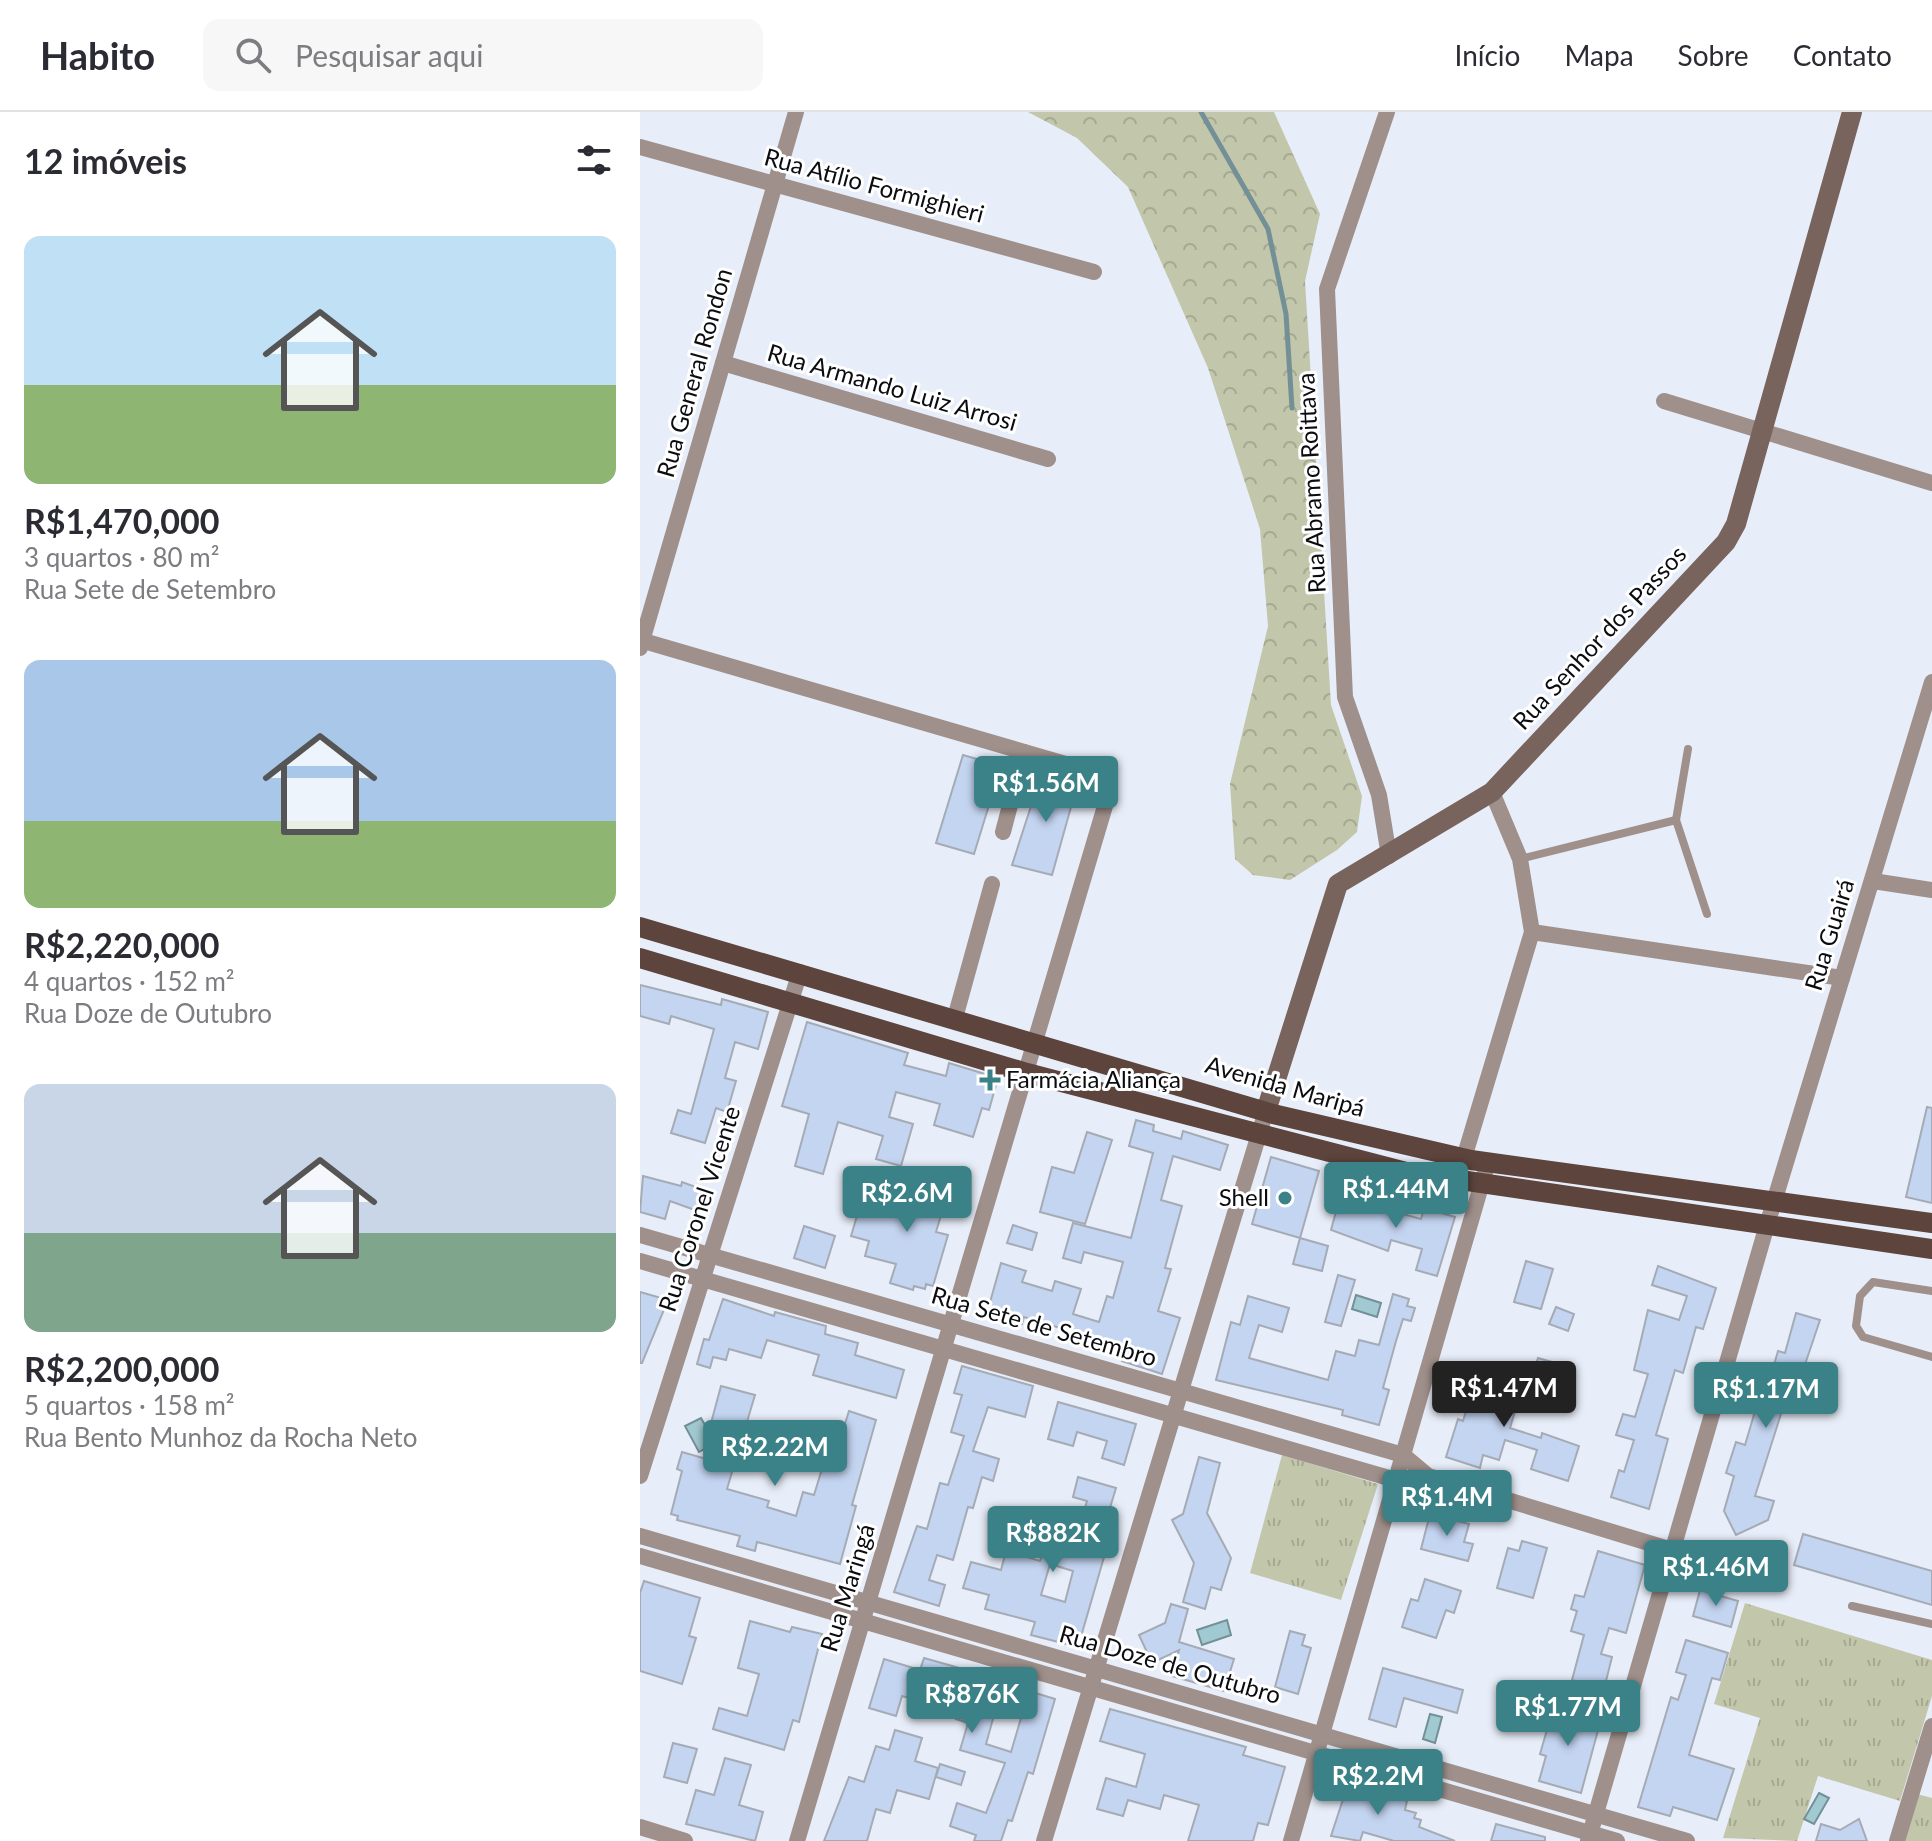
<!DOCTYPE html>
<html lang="pt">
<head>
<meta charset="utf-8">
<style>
  :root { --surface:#fff; --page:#f7f7f7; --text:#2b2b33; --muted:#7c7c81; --line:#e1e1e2; --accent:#3a8287 }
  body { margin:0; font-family:Lato,sans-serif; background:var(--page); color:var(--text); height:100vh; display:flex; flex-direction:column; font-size:30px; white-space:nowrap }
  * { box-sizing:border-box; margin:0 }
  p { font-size:26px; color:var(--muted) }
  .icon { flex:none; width:44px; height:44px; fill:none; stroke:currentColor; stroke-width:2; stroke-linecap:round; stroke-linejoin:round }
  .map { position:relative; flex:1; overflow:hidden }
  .panel { display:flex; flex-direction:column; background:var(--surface); width:640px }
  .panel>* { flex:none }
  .price { position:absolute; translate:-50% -68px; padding:0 18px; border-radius:8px; background:var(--accent); color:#fff; font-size:26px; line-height:52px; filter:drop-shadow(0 2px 4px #0008) }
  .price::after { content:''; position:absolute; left:50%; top:48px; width:24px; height:18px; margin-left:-12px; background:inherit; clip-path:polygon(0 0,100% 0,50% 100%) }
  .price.current { background:#222; color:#fff }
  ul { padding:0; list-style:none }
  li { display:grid; align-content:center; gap:16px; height:424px; padding:0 24px }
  li span { display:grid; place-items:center; height:248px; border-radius:16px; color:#555 }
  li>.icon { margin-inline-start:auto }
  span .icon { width:144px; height:144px; fill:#fffc; stroke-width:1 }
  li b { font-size:34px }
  h2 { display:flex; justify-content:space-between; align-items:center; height:96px; padding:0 24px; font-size:34px }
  header { display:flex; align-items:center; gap:48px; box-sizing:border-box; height:112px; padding:0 40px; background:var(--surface); border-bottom:2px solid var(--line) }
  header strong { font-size:38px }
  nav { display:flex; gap:44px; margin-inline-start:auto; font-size:28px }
  .search { width:560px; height:72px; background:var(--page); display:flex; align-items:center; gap:20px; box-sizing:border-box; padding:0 28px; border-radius:16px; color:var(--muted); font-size:30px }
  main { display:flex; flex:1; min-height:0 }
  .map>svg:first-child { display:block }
  .grass { fill:url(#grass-tufts) }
  .forest { fill:url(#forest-crowns) }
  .water { fill:#a1c9d1; stroke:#749097; stroke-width:2 }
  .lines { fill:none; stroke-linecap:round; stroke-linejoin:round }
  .stream { stroke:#749097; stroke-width:5 }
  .building { fill:#c4d5f1; stroke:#a5abb5; stroke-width:2; fill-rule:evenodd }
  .lane { stroke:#9f908b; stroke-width:8 }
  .street { stroke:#9f908b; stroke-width:16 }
  .secondary { stroke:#79635d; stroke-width:20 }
  .primary { stroke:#5d443d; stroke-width:20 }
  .poi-dot { fill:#3a8287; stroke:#fff; stroke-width:3 }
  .labels { text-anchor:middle; stroke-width:6; stroke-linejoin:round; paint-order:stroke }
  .street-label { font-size:24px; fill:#0a0c10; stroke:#fff }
  .poi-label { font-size:24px; fill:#0a0c10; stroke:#fff; text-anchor:start }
</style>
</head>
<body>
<header>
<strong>Habito</strong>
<div class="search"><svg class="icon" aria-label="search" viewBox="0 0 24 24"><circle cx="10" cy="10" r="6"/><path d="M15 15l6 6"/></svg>Pesquisar aqui</div>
<nav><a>Início</a><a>Mapa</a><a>Sobre</a><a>Contato</a></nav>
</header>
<main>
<section class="panel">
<h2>12 imóveis<svg class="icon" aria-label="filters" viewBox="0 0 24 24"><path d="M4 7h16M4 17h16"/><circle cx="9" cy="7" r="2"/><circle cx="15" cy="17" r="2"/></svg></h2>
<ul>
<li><span style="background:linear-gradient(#bfe0f5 60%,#8fb573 0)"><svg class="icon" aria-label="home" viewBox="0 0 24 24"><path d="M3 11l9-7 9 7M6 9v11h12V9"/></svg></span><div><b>R$1,470,000</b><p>3 quartos · 80 m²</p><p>Rua Sete de Setembro</p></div></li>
<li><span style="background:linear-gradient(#a9c7e8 65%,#8fb573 0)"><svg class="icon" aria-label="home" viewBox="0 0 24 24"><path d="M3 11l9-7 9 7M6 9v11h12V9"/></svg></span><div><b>R$2,220,000</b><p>4 quartos · 152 m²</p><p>Rua Doze de Outubro</p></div></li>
<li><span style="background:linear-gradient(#c9d6e8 60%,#7fa58c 0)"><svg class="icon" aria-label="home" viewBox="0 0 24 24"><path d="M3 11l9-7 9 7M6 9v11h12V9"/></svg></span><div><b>R$2,200,000</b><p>5 quartos · 158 m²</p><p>Rua Bento Munhoz da Rocha Neto</p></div></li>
</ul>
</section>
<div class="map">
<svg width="1292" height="1729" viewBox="0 0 1292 1729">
  <defs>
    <pattern id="grass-tufts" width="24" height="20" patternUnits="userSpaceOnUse" patternTransform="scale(2)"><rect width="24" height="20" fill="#c2c6aa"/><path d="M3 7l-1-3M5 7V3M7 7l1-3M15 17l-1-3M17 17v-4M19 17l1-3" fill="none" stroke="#a5a991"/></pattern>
    <pattern id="forest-crowns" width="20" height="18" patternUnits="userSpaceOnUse" patternTransform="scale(2)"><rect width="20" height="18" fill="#c2c6aa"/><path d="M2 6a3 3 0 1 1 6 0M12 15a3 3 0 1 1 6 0" fill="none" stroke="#a5a991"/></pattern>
  </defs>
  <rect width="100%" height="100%" fill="#e8eef9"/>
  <g class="grass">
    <polygon points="642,1343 738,1372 701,1488 610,1461"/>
    <polygon points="1105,1491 1292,1548 1292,1584 1260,1689 1178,1664 1157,1729 1083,1726 1120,1606 1074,1592"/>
    <polygon points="1277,1682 1292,1686 1292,1729 1263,1729"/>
  </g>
  <polygon class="forest" points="388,0 634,0 680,102 665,169 691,593 722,684 717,720 697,738 650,768 613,763 595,747 590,672 628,514 620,417 568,256 488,75 437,26"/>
  <g class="water">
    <polygon points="716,1183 741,1191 737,1205 712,1197"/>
    <polygon points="61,1306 75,1331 59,1340 45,1314"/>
    <polygon points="587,1508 591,1523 562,1533 557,1518"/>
    <polygon points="790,1602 802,1605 795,1631 783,1627"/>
    <polygon points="1179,1681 1189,1686 1174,1712 1164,1707"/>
  </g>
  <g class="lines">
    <polyline class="stream" points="561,0 628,117 646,202 652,296"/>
  </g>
  <g class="building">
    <polygon points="323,643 361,654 334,742 296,731"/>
    <polygon points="402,660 438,670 412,763 372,753"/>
    <polygon points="0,873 81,893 82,887 128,900 118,937 95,930 85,966 96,969 87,1000 76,996 65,1031 31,1021 38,998 51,1002 74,917 31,904 29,912 0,904"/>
    <polygon points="167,910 268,941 264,953 306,964 309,951 358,966 349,998 342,996 333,1025 294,1013 300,992 256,980 249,1005 273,1012 261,1054 236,1047 243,1024 198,1010 183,1062 155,1054 169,1002 142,994"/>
    <polygon points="1287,995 1292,996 1292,1091 1266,1085"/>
    <polygon points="496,1008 514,1013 513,1019 541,1027 543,1019 588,1033 580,1058 533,1044 521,1088 542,1094 525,1156 531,1157 518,1199 540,1206 522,1262 482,1249 486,1236 384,1205 382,1212 347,1201 361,1151 386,1159 382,1170 412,1179 415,1169 441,1177 433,1202 459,1210 467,1184 473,1186 483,1150 444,1140 441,1151 423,1146 433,1111 491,1126 513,1041 489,1034"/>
    <polygon points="447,1020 472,1028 445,1112 400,1100 412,1055 434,1061"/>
    <polygon points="631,1045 679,1059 660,1126 612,1112"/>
    <polygon points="3,1064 41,1074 42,1070 70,1080 63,1101 30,1089 25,1107 0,1100"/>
    <polygon points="259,1065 308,1080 296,1120 308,1123 293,1174 286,1172 285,1177 274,1174 273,1178 250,1171 256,1152 225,1144 229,1129 211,1124 219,1097 247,1105"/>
    <polygon points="700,1085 781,1107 784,1096 815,1105 797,1164 776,1158 782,1137 751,1128 748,1139 691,1118"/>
    <polygon points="373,1113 397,1121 392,1138 367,1131"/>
    <polygon points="164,1114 195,1124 185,1156 154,1146"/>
    <polygon points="660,1126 688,1134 682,1159 653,1152"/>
    <polygon points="886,1149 913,1157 901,1197 874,1190"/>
    <polygon points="1018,1154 1076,1176 1063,1217 1056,1215 1043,1261 1035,1258 1016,1323 1028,1327 1009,1397 971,1385 979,1358 984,1360 994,1328 976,1323 983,1302 995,1305 1008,1262 994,1258 1008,1198 1039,1208 1047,1184 1012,1173"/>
    <polygon points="698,1163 715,1168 701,1214 685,1210"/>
    <polygon points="0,1180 28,1188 2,1251 0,1251"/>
    <polygon points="753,1182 769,1187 767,1194 775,1196 771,1209 763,1207 756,1229 743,1276 749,1278 739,1313 702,1303 703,1298 576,1268 591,1210 600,1213 608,1184 649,1196 642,1220 619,1213 609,1246 688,1268 696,1239 715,1244 719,1228 739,1233"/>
    <polygon points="83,1187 134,1204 135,1200 186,1214 185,1222 218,1231 215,1243 264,1258 256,1286 173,1263 179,1243 127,1228 121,1246 89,1237 86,1248 73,1245 70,1256 57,1252 64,1227 69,1228"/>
    <polygon points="916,1195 934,1202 928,1219 909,1212"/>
    <polygon points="1156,1201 1180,1208 1153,1288 1146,1286 1115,1384 1134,1389 1128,1408 1096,1423 1084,1399 1094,1364 1086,1361 1096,1330 1105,1333 1121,1279 1126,1281 1138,1239 1145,1241"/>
    <polygon points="898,1246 919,1252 911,1278 890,1272"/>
    <polygon points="322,1254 393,1274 385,1305 348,1295 333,1339 359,1347 353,1369 342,1365 333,1396 328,1395 313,1448 297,1443 289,1468 305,1473 299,1494 254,1480 277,1414 287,1417 300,1371 308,1373 324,1324 311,1320 322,1283 314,1281"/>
    <polygon points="839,1256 884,1269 870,1316 901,1326 902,1321 939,1334 928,1369 891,1357 897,1338 865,1328 859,1348 843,1343 840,1356 806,1345 818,1307 823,1309"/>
    <polygon points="81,1274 115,1283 87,1377 129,1389 127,1395 156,1404 163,1380 174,1383 189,1334 178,1331 183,1315 202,1321 209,1299 236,1308 212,1393 216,1394 200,1452 117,1430 115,1439 97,1434 100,1424 37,1408 38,1404 31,1402 42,1359 37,1357 42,1340 77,1350 85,1324 78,1322 71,1311"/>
    <polygon points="418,1290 496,1312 484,1353 462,1346 467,1329 437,1320 433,1334 408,1327"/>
    <polygon points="559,1345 580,1351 567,1401 591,1446 581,1478 571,1475 565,1497 543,1490 554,1451 532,1408 543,1402"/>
    <path d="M438,1365L476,1376L463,1419L471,1421L438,1535L391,1523L395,1510L345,1497L349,1483L323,1476L331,1450L361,1458L366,1439L400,1449L406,1430L420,1434L427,1409L440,1413L447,1389L433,1385ZM410,1452L433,1459L425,1490L401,1483Z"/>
    <polygon points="790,1402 829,1412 824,1430 833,1432 828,1449 781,1437"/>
    <polygon points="1163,1422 1292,1459 1292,1493 1154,1453"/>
    <polygon points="882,1429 907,1436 893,1486 857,1476 868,1436 879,1439"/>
    <polygon points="958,1439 1005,1453 986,1521 969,1516 961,1542 972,1545 964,1577 932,1568 944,1523 931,1519 937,1499 931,1497 935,1483 944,1485"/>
    <polygon points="785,1467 821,1479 814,1501 806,1498 796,1526 762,1515 771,1487 778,1489"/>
    <polygon points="4,1469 60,1486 49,1524 56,1526 42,1572 0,1559 0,1481"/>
    <polygon points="1060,1478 1098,1489 1091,1515 1053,1504"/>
    <polygon points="531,1492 548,1497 539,1530 594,1547 584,1579 532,1564 539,1538 512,1551 499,1523 525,1511"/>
    <polygon points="110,1509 150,1520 152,1515 182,1522 159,1610 153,1608 144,1638 73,1617 79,1596 107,1604 119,1562 98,1556"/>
    <polygon points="650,1519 665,1523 662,1533 671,1536 658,1582 635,1575"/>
    <polygon points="1046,1528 1088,1541 1080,1568 1072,1566 1049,1643 1094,1657 1077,1708 1033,1695 1030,1704 998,1695 1031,1585 1038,1588 1046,1563 1036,1560"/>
    <polygon points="284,1546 330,1559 322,1586 356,1596 346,1632 371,1640 389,1579 415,1587 393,1662 388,1660 372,1709 368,1708 361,1729 334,1729 336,1723 310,1714 317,1691 346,1701 365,1651 320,1638 328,1611 316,1607 318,1600 262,1584 256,1604 229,1596 244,1547 280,1558"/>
    <polygon points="743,1556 823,1578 817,1601 764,1586 756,1615 729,1607"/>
    <polygon points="915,1590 941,1598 939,1605 960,1611 941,1681 899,1669 906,1644 900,1642"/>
    <polygon points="470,1597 606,1635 603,1643 645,1655 628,1713 618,1711 613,1729 548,1729 559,1693 524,1683 520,1697 488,1688 483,1704 457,1697 466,1666 496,1675 505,1642 460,1629"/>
    <polygon points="255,1618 282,1626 275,1649 298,1656 289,1687 257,1678 250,1701 236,1697 227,1729 184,1729 209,1665 224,1670 236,1634 249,1638"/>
    <polygon points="33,1631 57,1637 47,1671 24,1665"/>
    <polygon points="85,1646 111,1653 99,1693 123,1700 115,1729 46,1712 56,1678 74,1683"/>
    <polygon points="300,1652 325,1660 321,1673 296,1665"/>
    <polygon points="709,1669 767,1689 765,1698 776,1701 774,1706 781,1708 779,1715 815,1729 754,1729 723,1720 720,1729 691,1724"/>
    <polygon points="1219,1707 1227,1729 1176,1729 1181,1712 1200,1718"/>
    <polygon points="856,1712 905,1725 905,1729 851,1729"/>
  </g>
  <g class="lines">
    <g class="lane">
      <polyline points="1036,708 1048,637"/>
      <polyline points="880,747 1036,708 1067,802"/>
      <polyline points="1292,1179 1233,1170 1220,1184 1216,1214 1223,1225 1292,1245"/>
      <polyline points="1212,1494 1292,1512"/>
    </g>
    <g class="street">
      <polyline points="747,0 687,177 705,585 739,683 749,744"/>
      <polyline points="0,35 454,160"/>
      <polyline points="83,251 408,347"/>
      <polyline points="1024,289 1292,371"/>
      <polyline points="0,528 446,658"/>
      <polyline points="0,536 156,0"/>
      <polyline points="363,720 384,640"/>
      <polyline points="1233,769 1292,778"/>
      <polyline points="892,820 1202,866"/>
      <polyline points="315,906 352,772"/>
      <polyline points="824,1046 892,820 880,747 852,680"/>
      <polyline points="0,1123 763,1343 788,1364 1032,1438"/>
      <polyline points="0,1149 756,1368 788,1364"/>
      <polyline points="0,1364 160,860"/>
      <polyline points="0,1424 1047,1729"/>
      <polyline points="0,1444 977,1729"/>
      <polyline points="0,1715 45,1729"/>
      <polyline points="157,1729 468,684"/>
      <polyline points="404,1729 626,999"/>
      <polyline points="651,1729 848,1050"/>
      <polyline points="948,1729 1127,1113 1292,570"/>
      <polyline points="1257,1729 1292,1614"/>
    </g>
    <polyline class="secondary" points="626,999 698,772 852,680 1086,430 1096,412 1212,0"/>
    <g class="primary">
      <polyline points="0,815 633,1002 831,1048 1292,1111"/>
      <polyline points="0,846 387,961 766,1060 1292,1137"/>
    </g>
  </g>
  <g class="poi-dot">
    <path d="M346 956h8v8h8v8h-8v8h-8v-8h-8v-8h8z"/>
    <circle cx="645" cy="1086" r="8"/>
  </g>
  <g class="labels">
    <g class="street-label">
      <text transform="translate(234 74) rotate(15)" y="8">Rua Atílio Formighieri</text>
      <text transform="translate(55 261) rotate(-74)" y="8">Rua General Rondon</text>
      <text transform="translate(252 276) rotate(16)" y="8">Rua Armando Luiz Arrosi</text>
      <text transform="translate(672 371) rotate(-93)" y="8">Rua Abramo Roittava</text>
      <text transform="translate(960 526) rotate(-47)" y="8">Rua Senhor dos Passos</text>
      <text transform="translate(1190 823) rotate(-73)" y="8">Rua Guairá</text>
      <text transform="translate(645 975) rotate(16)" y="8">Avenida Maripá</text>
      <text transform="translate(60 1097) rotate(-72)" y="8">Rua Coronel Vicente</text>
      <text transform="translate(404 1215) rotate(16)" y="8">Rua Sete de Setembro</text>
      <text transform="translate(208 1476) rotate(-73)" y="8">Rua Maringá</text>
      <text transform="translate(530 1553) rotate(16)" y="8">Rua Doze de Outubro</text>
    </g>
    <g class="poi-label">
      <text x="366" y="976">Farmácia Aliança</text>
      <text x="629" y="1094" text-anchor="end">Shell</text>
    </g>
  </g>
</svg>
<b class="price" style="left:406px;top:712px">R$1.56M</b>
<b class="price" style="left:756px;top:1118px">R$1.44M</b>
<b class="price" style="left:267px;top:1122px">R$2.6M</b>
<b class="price current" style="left:864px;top:1317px">R$1.47M</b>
<b class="price" style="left:1126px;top:1318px">R$1.17M</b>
<b class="price" style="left:135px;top:1376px">R$2.22M</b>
<b class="price" style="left:807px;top:1426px">R$1.4M</b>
<b class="price" style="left:413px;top:1462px">R$882K</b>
<b class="price" style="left:1076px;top:1496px">R$1.46M</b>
<b class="price" style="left:332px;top:1623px">R$876K</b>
<b class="price" style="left:928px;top:1636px">R$1.77M</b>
<b class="price" style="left:738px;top:1705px">R$2.2M</b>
</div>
</main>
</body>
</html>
